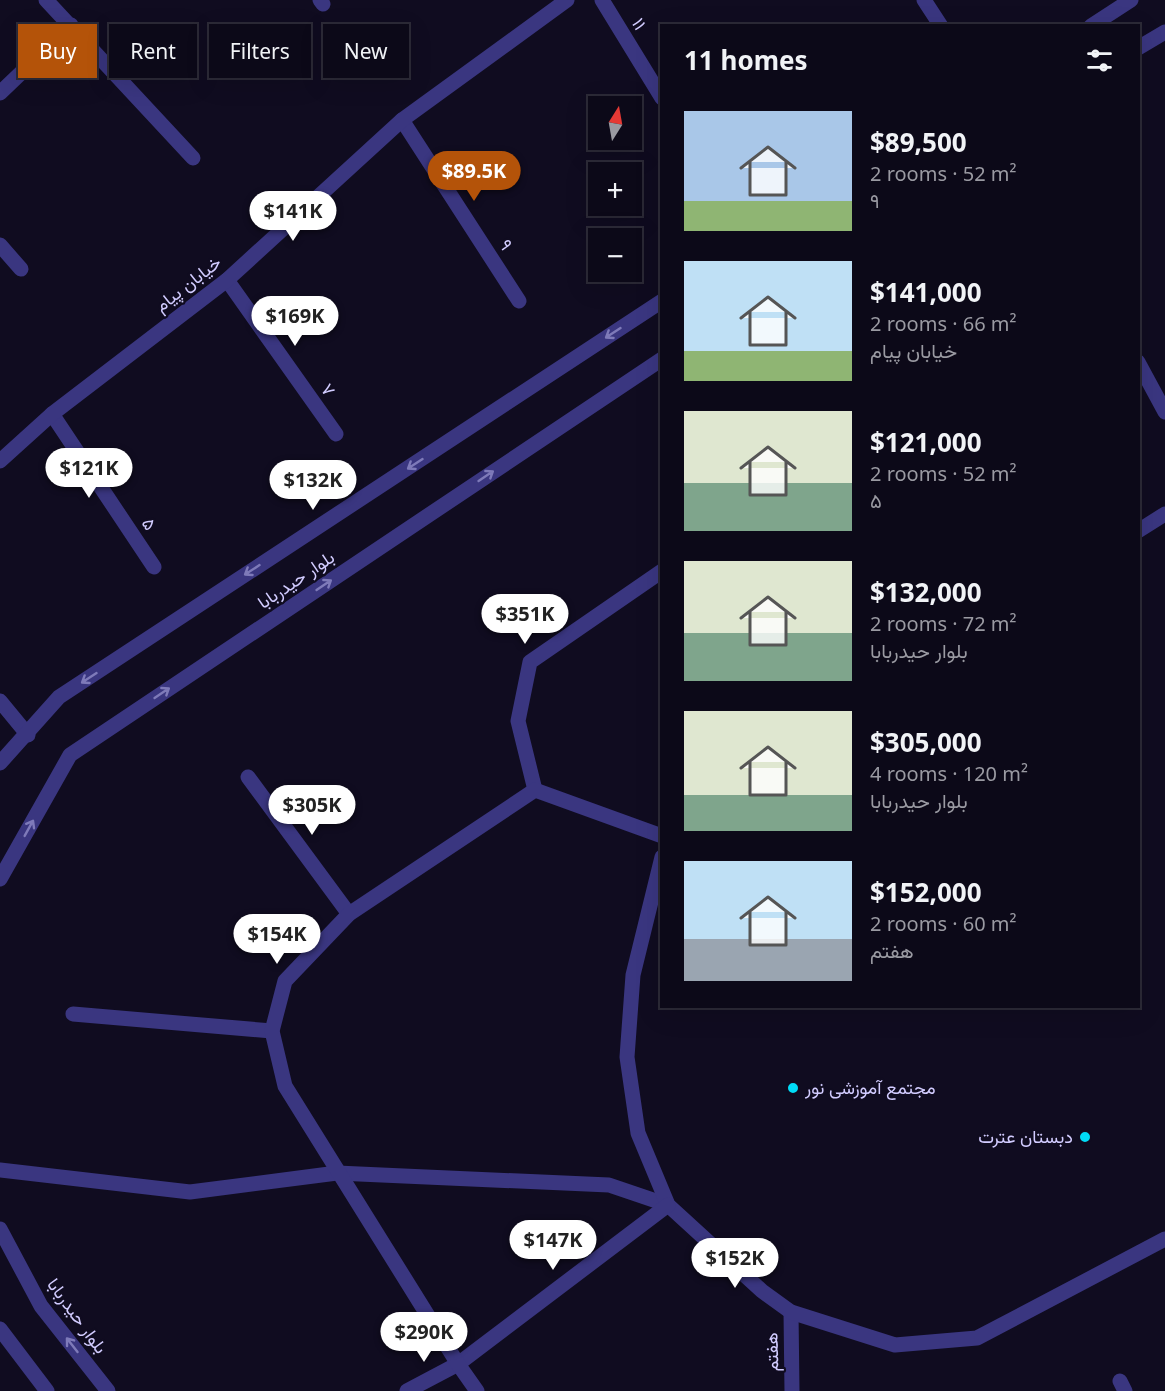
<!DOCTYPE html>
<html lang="en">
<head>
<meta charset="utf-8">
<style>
  :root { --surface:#0c0918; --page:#1a1725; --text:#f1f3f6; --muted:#9a9aa2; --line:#2c2a37; --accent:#b45309 }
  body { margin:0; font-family:"Noto Sans",Vazirmatn,sans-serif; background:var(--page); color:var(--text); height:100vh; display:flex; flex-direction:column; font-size:22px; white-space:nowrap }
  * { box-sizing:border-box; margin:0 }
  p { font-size:20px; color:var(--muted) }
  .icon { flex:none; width:33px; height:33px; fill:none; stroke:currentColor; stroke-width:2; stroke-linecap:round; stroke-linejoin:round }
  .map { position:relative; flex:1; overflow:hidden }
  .side { position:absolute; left:660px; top:24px; width:480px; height:984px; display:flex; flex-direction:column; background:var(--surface); border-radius:0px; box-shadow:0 6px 24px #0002,0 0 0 2px var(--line) }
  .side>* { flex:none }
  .hud { position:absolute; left:18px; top:24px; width:552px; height:54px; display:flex; gap:12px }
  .needle { width:39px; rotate:11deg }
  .fabs { position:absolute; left:588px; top:96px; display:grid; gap:12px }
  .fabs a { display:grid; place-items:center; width:54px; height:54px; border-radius:0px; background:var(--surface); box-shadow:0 6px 24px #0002,0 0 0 2px var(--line); font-size:30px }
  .price { position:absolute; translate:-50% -51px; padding:0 14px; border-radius:21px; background:#fff; color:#222; font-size:20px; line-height:39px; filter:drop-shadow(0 2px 3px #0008) }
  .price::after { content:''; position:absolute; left:50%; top:36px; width:18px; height:14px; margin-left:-9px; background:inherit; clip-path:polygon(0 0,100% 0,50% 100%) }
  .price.active { background:var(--accent); color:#fff }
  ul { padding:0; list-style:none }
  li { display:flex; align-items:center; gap:18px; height:150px; padding:0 24px }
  li span { display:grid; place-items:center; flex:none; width:168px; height:120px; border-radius:0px; color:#555 }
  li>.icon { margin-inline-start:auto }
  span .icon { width:72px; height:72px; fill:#fffc; stroke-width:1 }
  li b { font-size:26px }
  h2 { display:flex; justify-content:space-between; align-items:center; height:72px; padding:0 24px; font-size:26px }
  .chip { padding:0 21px; border-radius:0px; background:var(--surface); box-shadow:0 6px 24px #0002,0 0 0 2px var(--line); font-size:21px; line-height:54px }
  .chip.active { background:var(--accent); color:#fff }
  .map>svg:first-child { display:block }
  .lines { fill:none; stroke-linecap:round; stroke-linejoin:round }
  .pedestrian { stroke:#3a3680; stroke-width:15 }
  .minor { stroke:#3a3680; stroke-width:15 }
  .tertiary { stroke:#3a3680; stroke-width:15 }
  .oneway { stroke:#7e7ab9 }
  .poi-dot { fill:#00dcf7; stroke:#100c20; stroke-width:2 }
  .labels { text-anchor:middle; stroke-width:4.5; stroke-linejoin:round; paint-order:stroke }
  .street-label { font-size:18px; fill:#d2ccff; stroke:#100c20 }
  .poi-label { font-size:18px; fill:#d2ccff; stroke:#100c20; text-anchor:start }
</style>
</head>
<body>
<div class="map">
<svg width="1165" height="1391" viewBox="0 0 1165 1391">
  <rect width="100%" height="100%" fill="#100c20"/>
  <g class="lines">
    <g class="pedestrian">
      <polyline points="0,1170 190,1192 337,1173 609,1185 668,1205"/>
      <polyline points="791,1312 792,1391"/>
    </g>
    <g class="minor">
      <polyline points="46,0 193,158"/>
      <polyline points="320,0 323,4"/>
      <polyline points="602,0 662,98"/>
      <polyline points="924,0 941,26"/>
      <polyline points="0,93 71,25"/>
      <polyline points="402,120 519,301"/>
      <polyline points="0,245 21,269"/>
      <polyline points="227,280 336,434"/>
      <polyline points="1138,362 1165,412"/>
      <polyline points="52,414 154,567"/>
      <polyline points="0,461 52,414 227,280 402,120 567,0"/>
      <polyline points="1138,531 1165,514"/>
      <polyline points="0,701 28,735"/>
      <polyline points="248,777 349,914"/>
      <polyline points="535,790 518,721 530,662 662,571"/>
      <polyline points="662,857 633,975 627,1057 638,1133 668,1205 762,1291 791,1312 895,1345 977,1338 1165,1239"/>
      <polyline points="73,1014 272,1031"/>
      <polyline points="1120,1381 1125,1391"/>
      <polyline points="407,1391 458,1364 668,1205"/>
      <polyline points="477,1391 458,1364 285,1086 272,1031 285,981 349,914 535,790 662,836"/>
    </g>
    <g class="tertiary">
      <polyline points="1091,26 1131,0"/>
      <polyline points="1138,48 1165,32"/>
      <polyline points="0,763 59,697 662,301"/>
      <polyline points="0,879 70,755 662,359"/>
      <polyline points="0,1229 41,1306 108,1391"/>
      <polyline points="0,1329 47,1391"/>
    </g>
  </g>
  <defs><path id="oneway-shaft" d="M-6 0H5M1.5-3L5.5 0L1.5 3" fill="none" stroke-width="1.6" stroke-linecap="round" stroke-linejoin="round" transform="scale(1.5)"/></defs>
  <g class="oneway">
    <use href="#oneway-shaft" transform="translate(613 333) rotate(147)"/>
    <use href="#oneway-shaft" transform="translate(415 464) rotate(147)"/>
    <use href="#oneway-shaft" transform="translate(486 476) rotate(-34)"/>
    <use href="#oneway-shaft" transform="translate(252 570) rotate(147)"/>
    <use href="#oneway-shaft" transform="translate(324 585) rotate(-34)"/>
    <use href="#oneway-shaft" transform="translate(89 678) rotate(147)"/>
    <use href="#oneway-shaft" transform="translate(162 693) rotate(-34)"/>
    <use href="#oneway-shaft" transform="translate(29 828) rotate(-61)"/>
    <use href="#oneway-shaft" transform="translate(72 1345) rotate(-128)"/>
  </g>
  <g class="poi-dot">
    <circle cx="793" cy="1088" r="6"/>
    <circle cx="1085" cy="1137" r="6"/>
  </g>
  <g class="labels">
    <g class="street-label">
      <text transform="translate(639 24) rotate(59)" y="6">۱۱</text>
      <text transform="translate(506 245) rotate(57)" y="6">۹</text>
      <text transform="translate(188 284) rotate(-38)" y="6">خیابان پیام</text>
      <text transform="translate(328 390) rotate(55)" y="6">۷</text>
      <text transform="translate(149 524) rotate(56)" y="6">۵</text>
      <text transform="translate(296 580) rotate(-34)" y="6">بلوار حیدربابا</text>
      <text transform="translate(77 1316) rotate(54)" y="6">بلوار حیدربابا</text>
      <text transform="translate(772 1352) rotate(-91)" y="6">هفتم</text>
    </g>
    <g class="poi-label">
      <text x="805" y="1094">مجتمع آموزشی نور</text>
      <text x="1073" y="1143" text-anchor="end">دبستان عترت</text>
    </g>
  </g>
</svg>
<div class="fabs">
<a><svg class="needle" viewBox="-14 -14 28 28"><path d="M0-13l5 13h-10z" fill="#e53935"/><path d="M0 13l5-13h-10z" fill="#9a9aa2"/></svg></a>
<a>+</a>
<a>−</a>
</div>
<b class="price active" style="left:474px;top:202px">$89.5K</b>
<b class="price" style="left:293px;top:242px">$141K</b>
<b class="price" style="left:295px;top:347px">$169K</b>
<b class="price" style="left:89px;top:499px">$121K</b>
<b class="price" style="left:313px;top:511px">$132K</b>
<b class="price" style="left:525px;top:645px">$351K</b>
<b class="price" style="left:312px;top:836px">$305K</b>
<b class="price" style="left:277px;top:965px">$154K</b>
<b class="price" style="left:553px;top:1271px">$147K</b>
<b class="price" style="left:735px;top:1289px">$152K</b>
<b class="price" style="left:424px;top:1363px">$290K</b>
<div class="hud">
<a class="chip active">Buy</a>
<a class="chip">Rent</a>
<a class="chip">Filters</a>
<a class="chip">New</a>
</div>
<section class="side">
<h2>11 homes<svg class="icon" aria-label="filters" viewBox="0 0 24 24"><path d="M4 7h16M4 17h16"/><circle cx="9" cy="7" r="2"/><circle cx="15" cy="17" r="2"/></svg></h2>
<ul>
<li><span style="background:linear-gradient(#a9c7e8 75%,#8fb573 0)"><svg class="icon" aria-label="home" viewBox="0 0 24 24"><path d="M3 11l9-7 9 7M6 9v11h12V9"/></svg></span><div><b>$89,500</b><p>2 rooms · 52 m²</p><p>۹</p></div></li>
<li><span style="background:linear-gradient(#bfe0f5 75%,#8fb573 0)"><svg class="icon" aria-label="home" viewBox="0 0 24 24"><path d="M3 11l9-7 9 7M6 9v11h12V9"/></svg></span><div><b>$141,000</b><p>2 rooms · 66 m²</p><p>خیابان پیام</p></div></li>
<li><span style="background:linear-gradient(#dfe7d0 60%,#7fa58c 0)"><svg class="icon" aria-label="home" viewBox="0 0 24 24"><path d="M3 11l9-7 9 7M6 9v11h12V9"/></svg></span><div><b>$121,000</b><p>2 rooms · 52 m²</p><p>۵</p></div></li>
<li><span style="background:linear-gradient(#dfe7d0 60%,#7fa58c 0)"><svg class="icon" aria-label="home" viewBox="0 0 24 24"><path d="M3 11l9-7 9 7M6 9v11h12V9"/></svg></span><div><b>$132,000</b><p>2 rooms · 72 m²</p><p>بلوار حیدربابا</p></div></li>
<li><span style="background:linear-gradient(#dfe7d0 70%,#7fa58c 0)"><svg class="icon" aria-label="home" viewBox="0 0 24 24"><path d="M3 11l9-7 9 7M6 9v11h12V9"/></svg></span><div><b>$305,000</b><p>4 rooms · 120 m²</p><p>بلوار حیدربابا</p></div></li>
<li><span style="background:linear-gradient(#bfe0f5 65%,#9aa5b1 0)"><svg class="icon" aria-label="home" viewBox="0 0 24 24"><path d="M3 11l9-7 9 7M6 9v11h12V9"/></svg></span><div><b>$152,000</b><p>2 rooms · 60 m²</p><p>هفتم</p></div></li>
</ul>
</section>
</div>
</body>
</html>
